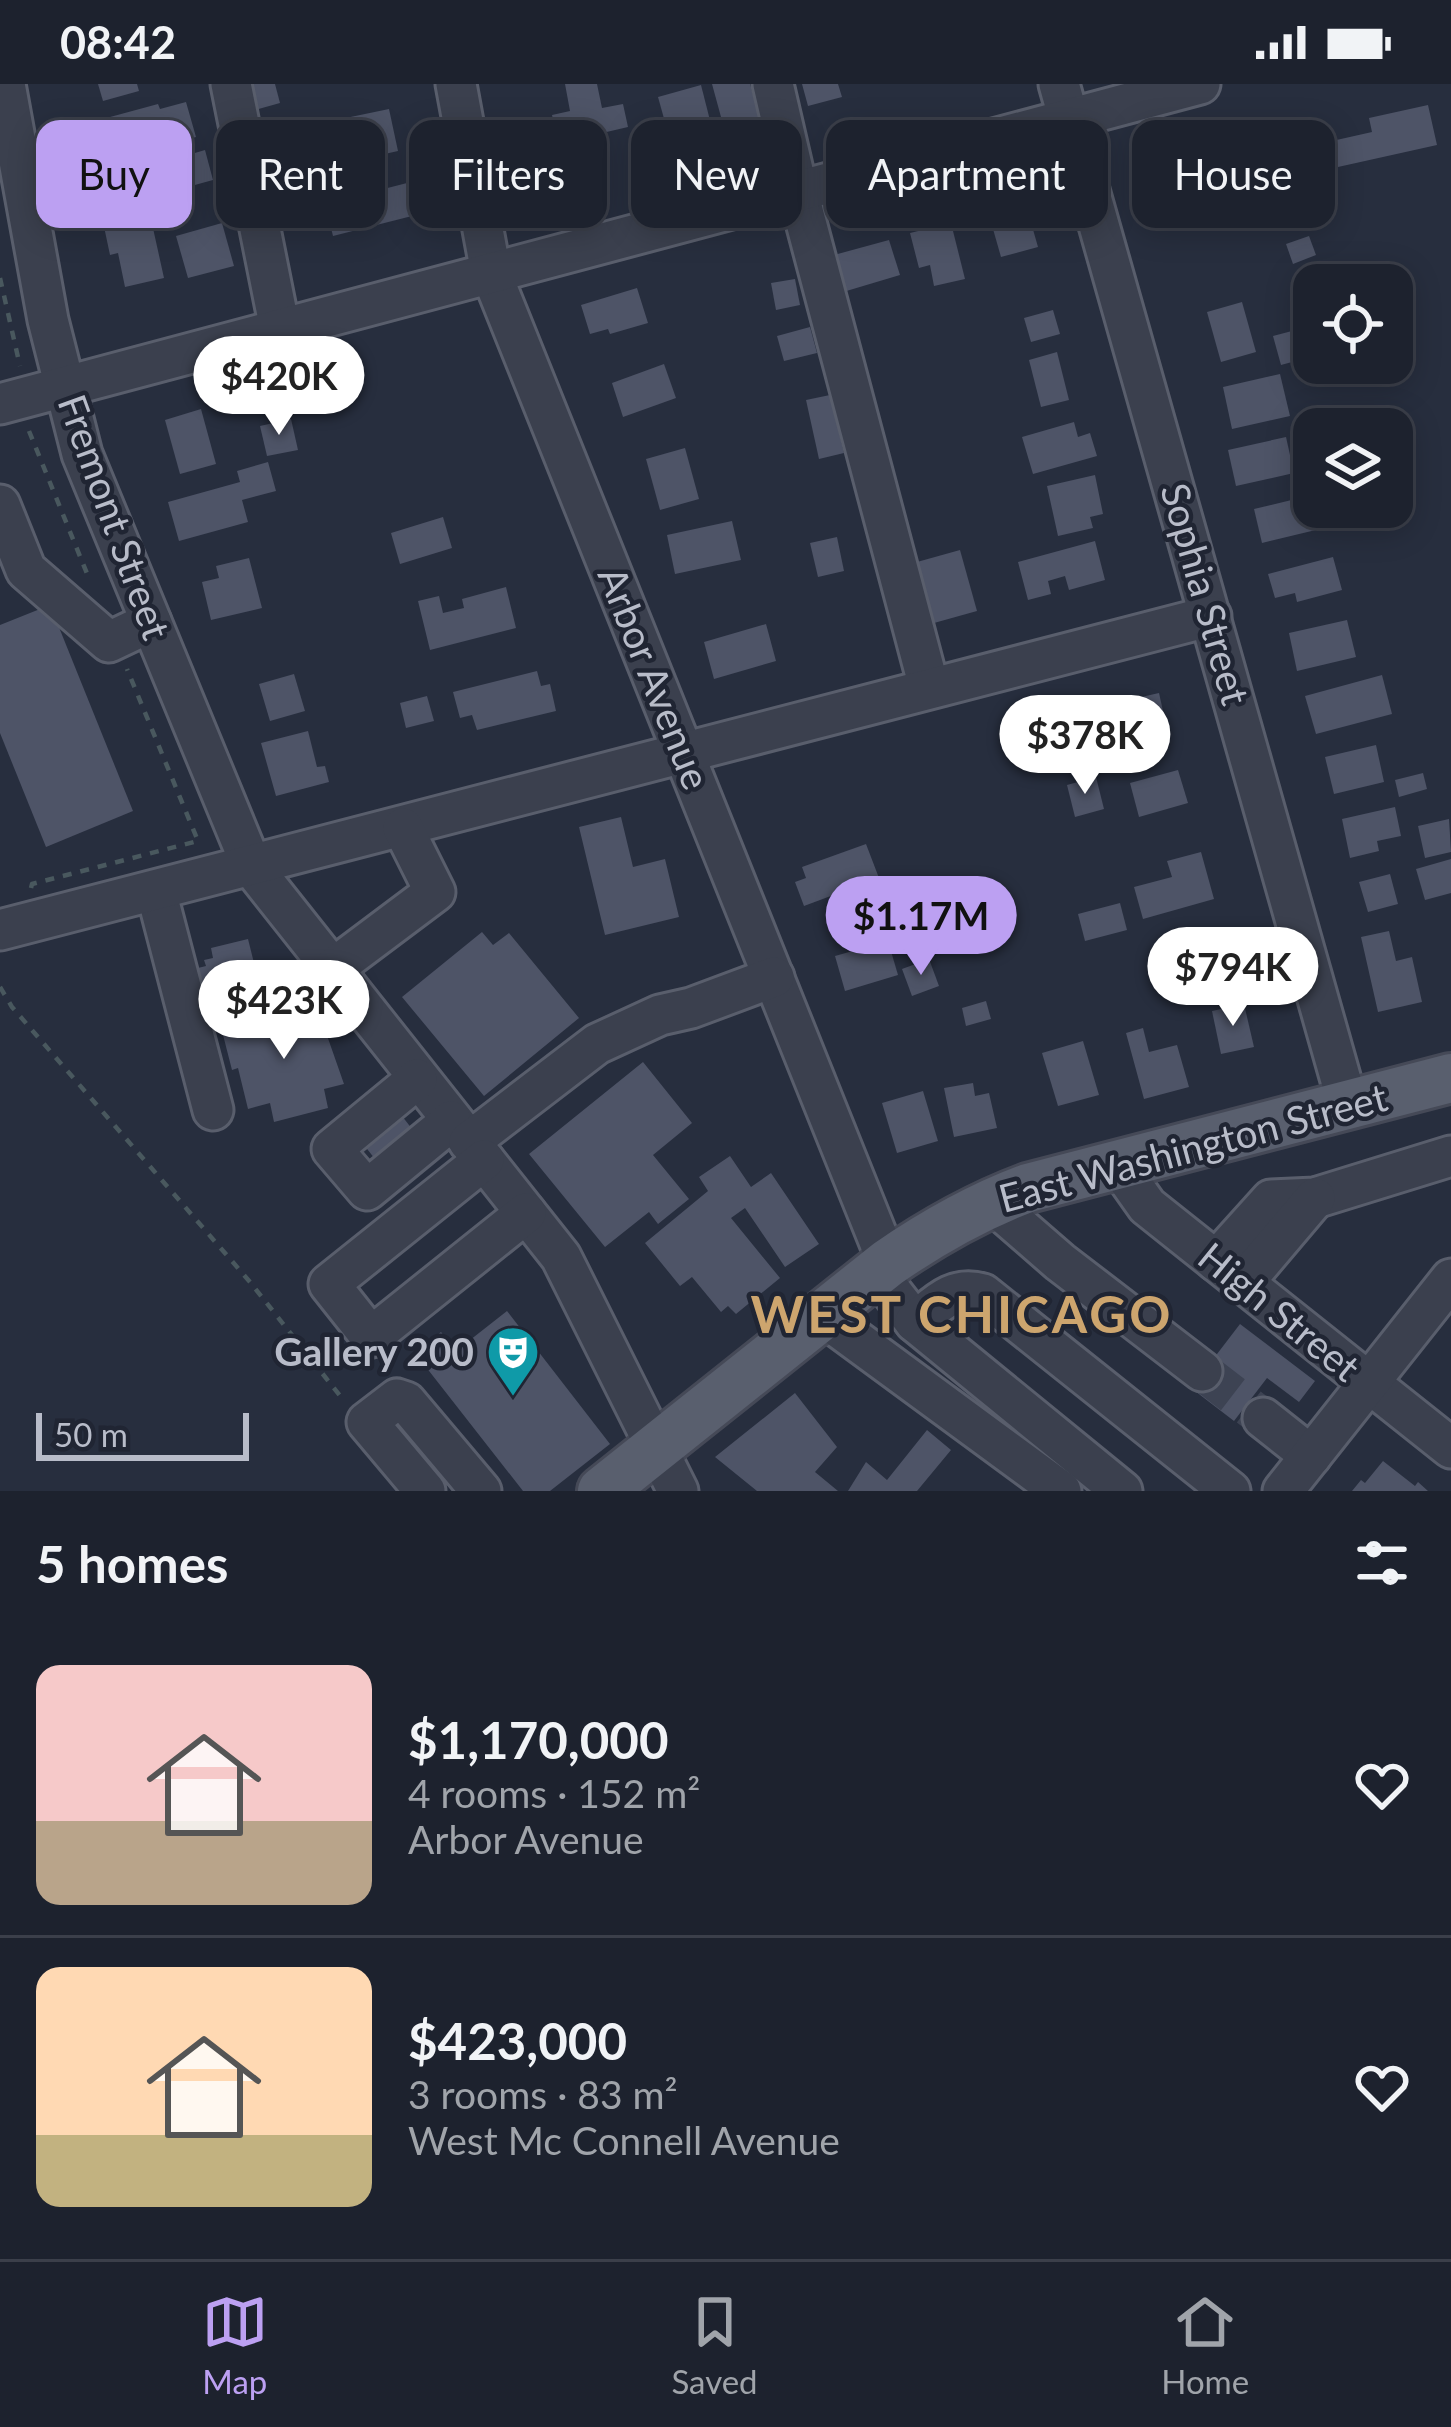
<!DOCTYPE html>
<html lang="en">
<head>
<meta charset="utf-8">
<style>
  :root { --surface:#1d222e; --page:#2a2f3a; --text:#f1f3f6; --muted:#a0a4aa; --line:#3b3f4a; --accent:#bca0f2 }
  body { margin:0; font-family:Lato,sans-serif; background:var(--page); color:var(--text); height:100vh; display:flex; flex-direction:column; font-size:45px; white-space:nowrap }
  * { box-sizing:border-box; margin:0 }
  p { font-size:39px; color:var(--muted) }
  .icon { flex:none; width:66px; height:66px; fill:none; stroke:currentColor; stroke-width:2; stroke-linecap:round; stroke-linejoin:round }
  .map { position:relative; height:1407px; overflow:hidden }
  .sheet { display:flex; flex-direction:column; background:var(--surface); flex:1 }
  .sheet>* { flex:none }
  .banner { position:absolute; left:36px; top:36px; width:1380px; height:108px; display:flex; gap:24px }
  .controls { position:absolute; left:1293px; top:180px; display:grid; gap:24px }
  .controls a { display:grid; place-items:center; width:120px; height:120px; border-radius:24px; background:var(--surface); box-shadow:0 6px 30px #0003,0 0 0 3px var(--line); font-size:60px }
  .scale { position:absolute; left:36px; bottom:30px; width:213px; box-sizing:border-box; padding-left:12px; border:6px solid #b8bcc9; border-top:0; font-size:33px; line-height:42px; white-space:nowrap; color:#b8bcc9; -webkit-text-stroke:9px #202533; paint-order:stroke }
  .price { position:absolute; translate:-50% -102px; padding:0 27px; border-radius:42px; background:#fff; color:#222; font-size:39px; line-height:78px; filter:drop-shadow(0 3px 6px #0008) }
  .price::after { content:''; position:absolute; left:50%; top:72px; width:36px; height:27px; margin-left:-18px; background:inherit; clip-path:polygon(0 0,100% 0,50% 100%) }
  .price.current { background:var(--accent); color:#111 }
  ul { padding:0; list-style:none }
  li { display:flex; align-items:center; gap:36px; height:300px; padding:0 36px }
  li+li { border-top:3px solid var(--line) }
  li span { display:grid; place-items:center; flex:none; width:336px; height:240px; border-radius:24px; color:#555 }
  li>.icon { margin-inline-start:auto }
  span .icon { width:144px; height:144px; fill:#fffc; stroke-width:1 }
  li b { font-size:51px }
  h2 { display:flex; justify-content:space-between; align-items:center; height:144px; padding:0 36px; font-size:51px }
  .pill { padding:0 42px; border-radius:24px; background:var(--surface); box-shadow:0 6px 30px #0003,0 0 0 3px var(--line); font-size:42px; line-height:108px }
  .pill.current { background:var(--accent); color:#111 }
  .status { display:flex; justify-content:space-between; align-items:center; height:84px; padding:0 60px; background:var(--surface); direction:ltr }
  .status svg { height:33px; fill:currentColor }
  .menu { display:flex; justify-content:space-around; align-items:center; height:168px; border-top:3px solid var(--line); background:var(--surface); font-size:33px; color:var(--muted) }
  .menu a { display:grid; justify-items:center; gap:6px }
  .menu .current { color:var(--accent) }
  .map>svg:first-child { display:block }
  .building { fill:#4e5467 }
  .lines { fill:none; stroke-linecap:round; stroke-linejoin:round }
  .minor-tunnel { stroke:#3d4353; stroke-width:39; stroke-dasharray:39 20; stroke-linecap:butt }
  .minor-casing { stroke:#595e6c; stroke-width:45 }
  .major-casing { stroke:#454957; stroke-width:54 }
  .path { stroke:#49585e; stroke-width:4.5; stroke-dasharray:9 9; stroke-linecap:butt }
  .minor { stroke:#3b404e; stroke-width:39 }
  .major { stroke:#595f6e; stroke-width:48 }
  .labels { text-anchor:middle; stroke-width:9; stroke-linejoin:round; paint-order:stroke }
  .street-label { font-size:39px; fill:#b8bcc9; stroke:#202533 }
  .poi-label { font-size:39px; font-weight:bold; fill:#b8bcc9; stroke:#202533; text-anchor:end }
  .district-label { font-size:51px; font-weight:bold; letter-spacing:3px; fill:#cda56e; stroke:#202533 }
</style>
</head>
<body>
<div class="status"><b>08:42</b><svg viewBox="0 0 49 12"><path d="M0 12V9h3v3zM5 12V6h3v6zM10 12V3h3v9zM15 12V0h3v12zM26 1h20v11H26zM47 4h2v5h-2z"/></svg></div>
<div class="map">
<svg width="1451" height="1407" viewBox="0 0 1451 1407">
  <rect width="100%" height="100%" fill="#272e3e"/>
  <g class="building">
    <polygon points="98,0 137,0 139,7 103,17"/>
    <polygon points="248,0 275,0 280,19 255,26"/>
    <polygon points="565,0 597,0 602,24 623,20 628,43 598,50 602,68 562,77 552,31 570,27"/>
    <polygon points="712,0 750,0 763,46 727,55"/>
    <polygon points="802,0 838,0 842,13 808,22"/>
    <polygon points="701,1 715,56 673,67 658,13"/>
    <polygon points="186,18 196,53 111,77 99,36 158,20 160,25"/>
    <polygon points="1428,21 1437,61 1338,83 1332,57 1372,48 1369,34"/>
    <polygon points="389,25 398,67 345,79 336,36"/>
    <polygon points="308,38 314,68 278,75 272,45"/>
    <polygon points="1285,55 1293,93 1267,99 1268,104 1238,110 1229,68"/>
    <polygon points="205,66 213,96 162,110 154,81"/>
    <polygon points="1196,66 1210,120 1175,129 1161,75"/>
    <polygon points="407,99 416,131 333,152 325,120"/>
    <polygon points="134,111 138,128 149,126 164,194 125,203 118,169 110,171 99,119"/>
    <polygon points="1026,121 1038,163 1001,173 989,131"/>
    <polygon points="222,139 234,182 188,194 176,152"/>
    <polygon points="951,139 965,195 934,202 930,181 919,184 910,149"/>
    <polygon points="1309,152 1316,171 1293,180 1286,160"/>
    <polygon points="889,156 900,191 833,211 823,174"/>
    <polygon points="795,195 800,221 776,226 771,199"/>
    <polygon points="637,204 648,239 610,250 608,245 590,250 581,221"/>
    <polygon points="1242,218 1256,268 1221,278 1207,228"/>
    <polygon points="1053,226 1060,250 1031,258 1024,234"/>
    <polygon points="810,243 817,269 784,277 777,252"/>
    <polygon points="1307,243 1314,272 1281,281 1273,252"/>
    <polygon points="1057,268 1069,316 1041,323 1029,276"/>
    <polygon points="664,280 676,314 623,333 612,299"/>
    <polygon points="1280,290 1290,332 1232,345 1223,303"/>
    <polygon points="830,311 844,369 819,375 806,316"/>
    <polygon points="201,325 216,380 180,390 165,336"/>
    <polygon points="291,335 298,366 267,372 260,342"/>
    <polygon points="1074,338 1078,353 1090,349 1097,372 1033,390 1022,353"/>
    <polygon points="1286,353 1294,389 1236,402 1228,366"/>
    <polygon points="685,364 699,415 660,426 646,375"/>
    <polygon points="268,378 276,407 242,416 248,438 179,457 168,418 240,398 237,387"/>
    <polygon points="1095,391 1103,430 1090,433 1093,444 1058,452 1047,402"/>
    <polygon points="1312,411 1320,445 1262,459 1254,425"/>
    <polygon points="443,433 452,464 400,480 391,449"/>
    <polygon points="732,437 741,476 675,490 667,451"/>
    <polygon points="837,453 844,487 818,493 810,459"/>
    <polygon points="1095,457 1105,496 1069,506 1065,492 1048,497 1051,510 1028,516 1018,478"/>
    <polygon points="960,466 977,527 934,539 917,478"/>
    <polygon points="1333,473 1342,506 1297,518 1295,509 1275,514 1268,490"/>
    <polygon points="249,474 262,524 211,536 202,498 219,494 216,482"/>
    <polygon points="506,503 516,544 430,566 418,517 439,512 443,529 464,524 462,515"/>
    <polygon points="50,521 133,727 46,763 0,649 0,541"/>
    <polygon points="1347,536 1356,573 1297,587 1289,549"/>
    <polygon points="766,540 776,577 714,595 704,558"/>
    <polygon points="537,587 541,602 550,600 556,627 477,646 472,631 460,634 453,608"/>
    <polygon points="294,590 305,627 270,637 259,600"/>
    <polygon points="1382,591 1392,630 1316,650 1305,612"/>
    <polygon points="1159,609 1167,645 1115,658 1106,621"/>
    <polygon points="427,612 434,637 406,644 400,619"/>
    <polygon points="308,647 317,683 325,682 329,698 276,712 261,659"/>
    <polygon points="1098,655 1105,682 1071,691 1064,664"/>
    <polygon points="1376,661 1384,698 1334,710 1325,673"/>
    <polygon points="1178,686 1188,719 1139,733 1130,699"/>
    <polygon points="1423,689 1427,705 1399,713 1395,696"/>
    <polygon points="1096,693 1104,725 1075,733 1067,701"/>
    <polygon points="1395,723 1401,752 1377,757 1379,767 1350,774 1342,735"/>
    <polygon points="621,733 633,783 665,775 679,833 605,851 579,743"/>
    <polygon points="1449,735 1451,768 1425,774 1418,742"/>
    <polygon points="866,760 879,794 804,822 795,798 806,794 802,783"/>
    <polygon points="1201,768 1214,815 1143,835 1134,803 1172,793 1167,777"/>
    <polygon points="1451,775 1451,809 1425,816 1416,785"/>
    <polygon points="1390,790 1398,820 1368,828 1359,798"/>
    <polygon points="1120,819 1127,846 1085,857 1078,830"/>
    <polygon points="1389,847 1396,877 1412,873 1422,918 1378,928 1361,853"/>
    <polygon points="482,848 493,861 509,849 579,934 484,1012 402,913"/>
    <polygon points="248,855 263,915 237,921 241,935 216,941 213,931 206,932 194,885 206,882 204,876 213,874 211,864"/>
    <polygon points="888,857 898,891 845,907 835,872"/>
    <polygon points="929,875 939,902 912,912 902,885"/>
    <polygon points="986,917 991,935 966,942 962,924"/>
    <polygon points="316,920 344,1000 324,1005 328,1024 274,1038 270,1019 248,1025 238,984 232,986 221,943"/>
    <polygon points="1244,920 1254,963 1221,970 1212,927"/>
    <polygon points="1143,944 1149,968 1177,961 1189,1003 1144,1015 1126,949"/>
    <polygon points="1083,957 1099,1011 1058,1022 1042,969"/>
    <polygon points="643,978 692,1039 653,1071 689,1115 658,1140 649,1128 605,1163 529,1070"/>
    <polygon points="973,999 975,1012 989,1009 997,1044 954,1053 944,1004"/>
    <polygon points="923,1007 938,1057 897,1069 882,1019"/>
    <polygon points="402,1032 419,1054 382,1084 364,1061"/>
    <polygon points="730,1072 751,1103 771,1089 819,1160 785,1183 745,1124 731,1134 780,1194 736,1230 728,1222 721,1228 692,1193 680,1202 645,1159 708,1107 699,1093"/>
    <polygon points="507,1227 610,1360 550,1407 523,1407 415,1269 441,1248 456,1267"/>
    <polygon points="1240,1240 1315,1297 1299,1318 1267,1294 1234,1337 1191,1304"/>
    <polygon points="795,1309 837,1363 815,1388 838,1407 757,1407 715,1373"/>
    <polygon points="927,1346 951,1366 917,1407 848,1407 866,1378 887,1396"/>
    <polygon points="1383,1377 1415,1402 1418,1398 1428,1407 1352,1407 1361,1396 1365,1399"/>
  </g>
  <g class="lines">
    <polyline class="minor-tunnel" points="1202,1287 1263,1334"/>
    <g class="minor-casing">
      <g id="minor">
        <polyline points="5,0 48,236 82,370 252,783 561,1173 678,1407"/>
        <polyline points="231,0 280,245"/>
        <polyline points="456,0 491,189 888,1179"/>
        <polyline points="773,0 798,108 929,603"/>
        <polyline points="1059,0 1348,1021"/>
        <polyline points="0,320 1200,0"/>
        <polyline points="0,421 26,486 109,558 151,538"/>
        <polyline points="156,807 213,1026"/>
        <polyline points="0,846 1211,532"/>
        <polyline points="331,886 435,808 403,744"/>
        <polyline points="417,995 332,1065 367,1106 451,1037"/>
        <polyline points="469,1058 597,960 660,931 691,924 774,893"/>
        <polyline points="484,1076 329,1200 371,1253 526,1129"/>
        <polyline points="1118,1081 1147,1122 1451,1364"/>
        <polyline points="991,1118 1060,1178 1202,1287"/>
        <polyline points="1216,1177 1271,1116 1315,1114 1451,1072"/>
        <polyline points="876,1188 915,1238 1122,1407"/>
        <polyline points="1243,1199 1315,1114"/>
        <polyline points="823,1232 1061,1407"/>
        <path d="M915,1238C937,1220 953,1201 983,1210L1230,1407"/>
        <polyline points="1263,1334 1311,1372"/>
        <polyline points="425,1407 367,1338 397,1315 406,1318 481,1407"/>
        <polyline points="1283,1407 1451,1195"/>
      </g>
    </g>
    <g class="major-casing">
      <path id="major" d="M602,1407L888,1179C933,1148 977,1123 1028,1104L1451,994"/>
    </g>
    <g class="path">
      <polyline points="0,194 20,282"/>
      <polyline points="29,347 88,492"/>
      <polyline points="31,804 32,800 198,757 127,585"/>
      <polyline points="0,903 12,923 250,1198 341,1313"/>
    </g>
    <use href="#minor" class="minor"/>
    <use href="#major" class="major"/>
  </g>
  <defs>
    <g id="theatre-pin" transform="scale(2.7)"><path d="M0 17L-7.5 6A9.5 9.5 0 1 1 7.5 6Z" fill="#0f9aa8" stroke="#202533"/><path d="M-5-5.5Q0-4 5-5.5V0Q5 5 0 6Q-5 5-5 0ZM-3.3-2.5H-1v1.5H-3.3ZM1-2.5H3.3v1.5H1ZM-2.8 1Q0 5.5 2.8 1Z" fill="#fff"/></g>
  </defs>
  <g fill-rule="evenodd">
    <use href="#theatre-pin" x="513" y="1268"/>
  </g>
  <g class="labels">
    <g class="street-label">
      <text transform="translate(114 433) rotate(70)" y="14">Fremont Street</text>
      <text transform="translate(1205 510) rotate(74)" y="14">Sophia Street</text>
      <text transform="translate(654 594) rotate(68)" y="14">Arbor Avenue</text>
      <text transform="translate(1193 1064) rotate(-15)" y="14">East Washington Street</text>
      <text transform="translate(1279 1228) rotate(39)" y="14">High Street</text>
    </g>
    <g class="poi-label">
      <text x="474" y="1282">Gallery 200</text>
    </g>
    <g class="district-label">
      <text x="962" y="1249">WEST CHICAGO</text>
    </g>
  </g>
</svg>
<div class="controls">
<a><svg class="icon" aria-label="locate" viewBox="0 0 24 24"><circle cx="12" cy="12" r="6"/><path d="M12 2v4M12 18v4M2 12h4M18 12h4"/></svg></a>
<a><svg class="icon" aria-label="layers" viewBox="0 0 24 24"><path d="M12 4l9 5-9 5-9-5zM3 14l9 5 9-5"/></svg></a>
</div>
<div class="scale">50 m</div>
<b class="price" style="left:279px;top:354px">$420K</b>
<b class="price" style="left:1085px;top:713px">$378K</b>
<b class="price current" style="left:921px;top:894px">$1.17M</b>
<b class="price" style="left:1233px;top:945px">$794K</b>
<b class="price" style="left:284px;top:978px">$423K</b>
<div class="banner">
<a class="pill current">Buy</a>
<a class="pill">Rent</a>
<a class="pill">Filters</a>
<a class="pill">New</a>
<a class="pill">Apartment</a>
<a class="pill">House</a>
</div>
</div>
<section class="sheet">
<h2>5 homes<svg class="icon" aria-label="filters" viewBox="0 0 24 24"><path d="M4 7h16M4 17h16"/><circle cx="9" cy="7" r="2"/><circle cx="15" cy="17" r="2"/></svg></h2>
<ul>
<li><span style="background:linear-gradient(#f6c9c9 65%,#b9a48a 0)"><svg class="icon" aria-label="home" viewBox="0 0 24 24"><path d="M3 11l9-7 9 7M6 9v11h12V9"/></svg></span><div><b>$1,170,000</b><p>4 rooms · 152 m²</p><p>Arbor Avenue</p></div><svg class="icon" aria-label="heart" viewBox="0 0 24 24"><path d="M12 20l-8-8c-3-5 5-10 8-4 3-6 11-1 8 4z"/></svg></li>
<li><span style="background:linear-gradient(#ffd9b3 70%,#c2b280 0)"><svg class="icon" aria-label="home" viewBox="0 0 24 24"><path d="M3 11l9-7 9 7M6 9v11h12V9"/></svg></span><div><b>$423,000</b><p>3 rooms · 83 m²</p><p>West Mc Connell Avenue</p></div><svg class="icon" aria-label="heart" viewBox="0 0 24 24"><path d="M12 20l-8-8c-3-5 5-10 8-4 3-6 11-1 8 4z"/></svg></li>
</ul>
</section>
<nav class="menu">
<a class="current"><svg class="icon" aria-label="map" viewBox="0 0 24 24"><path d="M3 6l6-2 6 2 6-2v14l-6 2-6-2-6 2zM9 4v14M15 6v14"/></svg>Map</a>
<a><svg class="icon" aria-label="saved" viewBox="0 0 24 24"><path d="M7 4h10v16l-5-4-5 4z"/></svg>Saved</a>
<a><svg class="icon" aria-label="home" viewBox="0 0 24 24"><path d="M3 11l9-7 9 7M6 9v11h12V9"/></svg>Home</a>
</nav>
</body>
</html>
